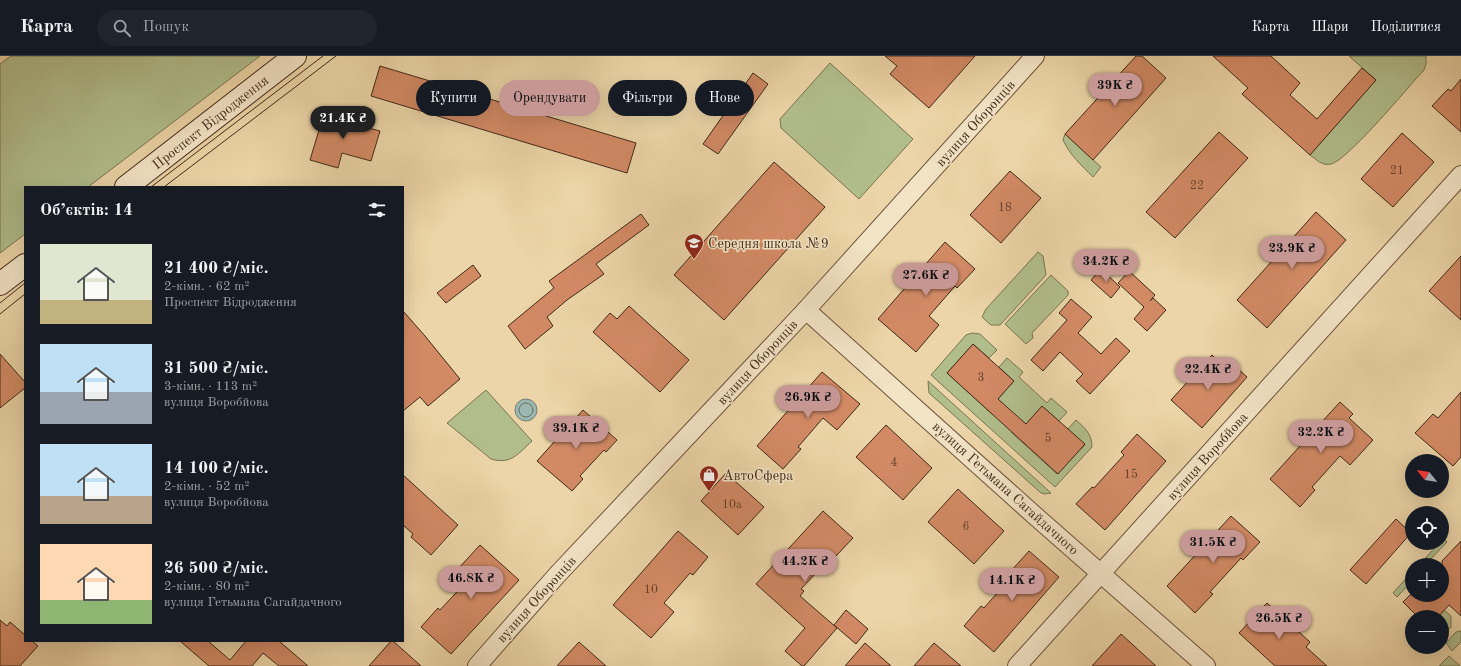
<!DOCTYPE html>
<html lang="uk">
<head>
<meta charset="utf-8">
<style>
  :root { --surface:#171b24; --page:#20242c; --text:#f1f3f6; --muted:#9ea1a6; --line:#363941; --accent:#c59692 }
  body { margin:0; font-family:"Old Standard TT",serif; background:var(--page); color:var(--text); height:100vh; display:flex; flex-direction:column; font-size:15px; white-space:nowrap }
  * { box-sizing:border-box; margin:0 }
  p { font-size:13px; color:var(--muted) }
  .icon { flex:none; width:22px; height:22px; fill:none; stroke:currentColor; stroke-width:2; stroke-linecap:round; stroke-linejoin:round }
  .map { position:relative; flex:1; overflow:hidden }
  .drawer { position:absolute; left:24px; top:130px; width:380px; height:456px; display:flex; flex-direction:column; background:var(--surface); border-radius:0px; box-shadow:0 4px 16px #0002 }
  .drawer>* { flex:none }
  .guide { position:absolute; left:416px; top:24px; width:380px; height:36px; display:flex; gap:8px }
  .needle { width:26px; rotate:300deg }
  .controls { position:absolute; left:1405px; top:398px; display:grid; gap:8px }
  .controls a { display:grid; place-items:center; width:44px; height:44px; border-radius:50%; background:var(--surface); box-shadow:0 4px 16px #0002; font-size:20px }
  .price { position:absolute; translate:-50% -34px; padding:0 9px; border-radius:14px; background:var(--accent); color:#111; font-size:13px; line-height:26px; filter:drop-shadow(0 1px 2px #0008) }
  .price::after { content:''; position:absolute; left:50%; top:24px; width:12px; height:9px; margin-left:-6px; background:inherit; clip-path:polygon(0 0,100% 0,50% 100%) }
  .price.active { background:#222; color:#fff }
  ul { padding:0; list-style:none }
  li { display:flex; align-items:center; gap:12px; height:100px; padding:0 16px }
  li span { display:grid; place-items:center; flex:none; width:112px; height:80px; border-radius:0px; color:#555 }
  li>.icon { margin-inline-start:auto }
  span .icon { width:48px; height:48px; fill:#fffc; stroke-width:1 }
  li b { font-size:17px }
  h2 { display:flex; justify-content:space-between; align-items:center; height:48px; padding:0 16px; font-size:17px }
  .chip { padding:0 14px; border-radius:18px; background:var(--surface); box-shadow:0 4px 16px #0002; font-size:14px; line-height:36px }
  .chip.active { background:var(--accent); color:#111 }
  header { display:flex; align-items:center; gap:24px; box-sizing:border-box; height:56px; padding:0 20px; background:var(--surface); border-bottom:1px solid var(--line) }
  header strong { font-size:19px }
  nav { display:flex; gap:22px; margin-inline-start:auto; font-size:14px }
  .search { width:280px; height:36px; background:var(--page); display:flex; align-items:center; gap:10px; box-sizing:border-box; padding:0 14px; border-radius:22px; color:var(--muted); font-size:15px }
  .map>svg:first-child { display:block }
  .green { fill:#b1be8c; stroke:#7a7452 }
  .water { fill:#9ab7b0; stroke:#777e73 }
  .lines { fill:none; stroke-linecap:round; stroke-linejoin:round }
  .shore { stroke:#6e7064; stroke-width:1 }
  .building { fill:#d28a65; stroke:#422918 }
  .minor-casing { stroke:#6c543c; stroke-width:20 }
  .secondary-casing { stroke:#422918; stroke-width:24 }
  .minor { stroke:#f3e4c6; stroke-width:18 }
  .secondary { stroke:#f3e4c6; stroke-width:22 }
  .tram { stroke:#422918; stroke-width:1 }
  .labels { text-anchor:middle; stroke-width:3; stroke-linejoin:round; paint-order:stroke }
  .number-label { font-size:12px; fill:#66412b }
  .street-label { font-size:14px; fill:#422918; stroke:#f3e4c6 }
  .poi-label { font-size:14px; fill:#422918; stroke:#f3e4c6; text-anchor:start }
</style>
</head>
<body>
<header>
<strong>Карта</strong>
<div class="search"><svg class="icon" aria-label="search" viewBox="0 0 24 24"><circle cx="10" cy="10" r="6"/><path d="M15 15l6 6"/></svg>Пошук</div>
<nav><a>Карта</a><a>Шари</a><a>Поділитися</a></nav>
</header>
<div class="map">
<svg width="1461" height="610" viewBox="0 0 1461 610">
  <rect width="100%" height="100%" fill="#ecd5a8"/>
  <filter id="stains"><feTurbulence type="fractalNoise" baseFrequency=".005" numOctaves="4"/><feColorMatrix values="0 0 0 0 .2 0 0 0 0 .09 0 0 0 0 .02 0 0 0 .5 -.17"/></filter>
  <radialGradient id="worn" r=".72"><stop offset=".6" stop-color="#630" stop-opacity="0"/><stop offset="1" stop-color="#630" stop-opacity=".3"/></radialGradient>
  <g class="green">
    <polygon points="11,0 260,0 88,131 25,131 25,178 0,197 0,8"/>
    <path d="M1349,0H1426V8L1424,14C1409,30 1347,105 1331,108C1322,110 1317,104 1310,99L1376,24Z"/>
    <polygon points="830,7 913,83 859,143 781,72 780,63"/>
    <path d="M1065,78L1101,111L1093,121C1081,109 1070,99 1063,84Z"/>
    <polygon points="1038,196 1043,200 1046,219 1000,269 991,269 982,261 986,253"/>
    <polygon points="1051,219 1068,235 1068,239 1032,277 1033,282 1026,288 1005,268"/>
    <path d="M972,277L980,278L997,294L989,302L973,288L947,317L993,359L1003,348L998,343L1014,325L999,311L1007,302L1023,316L1019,321L1047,347L1051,342L1067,356L1059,365L1042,350L1026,368L1021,364L1011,376L1057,418L1085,389L1068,373L1076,364C1085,372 1092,378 1092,391L1055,431L931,319L966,279Z"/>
    <polygon points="928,325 1051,437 1045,438 1041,437 929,337"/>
    <path d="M486,334L532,385C519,397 511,409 491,403L447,367Z"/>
    <polygon points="1443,482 1447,486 1425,509 1422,506 1439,487 1442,487"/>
    <polygon points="1412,516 1412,525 1397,541 1393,537"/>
    <polygon points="1444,554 1451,560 1451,571 1442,580 1442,561 1438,561"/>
    <polygon points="1461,575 1461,586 1452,595 1446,587 1456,576"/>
    <polygon points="1449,600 1460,610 1439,610"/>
  </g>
  <circle class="water" cx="526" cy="354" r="11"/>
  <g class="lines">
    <circle class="shore" cx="526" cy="354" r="7"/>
  </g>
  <g class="building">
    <polygon points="885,0 975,0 929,52 890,18 897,10"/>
    <polygon points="1136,0 1142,0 1166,22 1093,104 1065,78"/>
    <polygon points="1213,0 1271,0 1300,27 1290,39 1317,63 1362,12 1376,24 1310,99 1242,38 1248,32"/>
    <polygon points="380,10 636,87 627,117 371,40"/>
    <polygon points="753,17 768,28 718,98 703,88"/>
    <polygon points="1461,23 1461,76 1432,50 1448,33 1451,35"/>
    <polygon points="325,54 367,66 365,71 380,75 371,105 342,97 338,112 310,104"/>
    <polygon points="1219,76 1248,102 1175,182 1146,156"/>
    <polygon points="1402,77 1434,106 1393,151 1361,123"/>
    <polygon points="774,106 825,151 724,264 674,219"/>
    <polygon points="1010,115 1041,142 1001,187 970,159"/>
    <polygon points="1316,156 1346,184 1267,272 1237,244"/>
    <polygon points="641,158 649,169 596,208 604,218 567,244 547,261 553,270 525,293 508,270 554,232 549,225"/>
    <polygon points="945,186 975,213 957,232 955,230 929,260 939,269 916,296 878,263"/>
    <polygon points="1461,200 1461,264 1429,235"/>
    <polygon points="473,209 481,220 446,247 437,237"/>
    <polygon points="1101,213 1120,231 1111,242 1091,224"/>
    <polygon points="1129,215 1155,239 1150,245 1153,242 1166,254 1147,275 1134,263 1144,251 1118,227"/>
    <polygon points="1071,243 1092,261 1078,277 1101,298 1116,282 1130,295 1090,338 1076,325 1083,318 1060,296 1043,315 1031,304 1067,264 1059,257"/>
    <polygon points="629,250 689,304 660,336 593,276 610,257 617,263"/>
    <polygon points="403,255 425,280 460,323 428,350 420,341 403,355"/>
    <polygon points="973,288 1014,325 998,343 1026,368 1042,350 1085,388 1058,418 947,317"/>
    <polygon points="0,298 25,326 25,332 0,352"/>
    <polygon points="1212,299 1230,316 1235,310 1247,321 1202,372 1171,344"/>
    <polygon points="822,316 860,348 837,374 823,362 798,391 801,393 783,413 757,390"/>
    <polygon points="1461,336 1461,401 1453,410 1415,377 1433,358 1438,362"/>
    <polygon points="1340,346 1353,358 1349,362 1373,384 1350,409 1340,400 1312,431 1315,434 1300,451 1270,423"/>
    <polygon points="583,354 617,384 606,396 604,394 580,420 583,423 572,435 537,405"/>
    <polygon points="886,369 932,412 903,444 856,401"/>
    <polygon points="1137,378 1166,405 1105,474 1076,448 1092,431 1094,432 1124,399 1121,396"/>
    <polygon points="726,417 764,451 738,479 701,445"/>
    <polygon points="403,419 458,469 431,499 411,481 413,478 403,469"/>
    <polygon points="958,433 1004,475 974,508 928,466"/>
    <polygon points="823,455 853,482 835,501 833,499 801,533 804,535 800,540 837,572 804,610 802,610 785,595 805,572 756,528"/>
    <polygon points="1231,460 1260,486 1243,504 1241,502 1210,536 1213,538 1195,557 1167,530"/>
    <polygon points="1396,463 1411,477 1366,528 1350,514"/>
    <polygon points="678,475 708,501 693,519 690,517 664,547 674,556 651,582 613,549"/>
    <polygon points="1461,485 1461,560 1449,549 1438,561 1418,561 1403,546 1410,539 1442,539 1442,505"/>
    <polygon points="480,489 519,524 451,598 421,571 438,552 440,554 467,525 456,515"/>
    <polygon points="1029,495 1059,521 994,596 964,570 981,550 984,552 1014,518 1011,515"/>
    <polygon points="1267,547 1310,586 1306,591 1327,610 1275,610 1239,577"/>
    <polygon points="846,554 868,573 856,588 834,569"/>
    <polygon points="0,564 7,570 10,566 25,579 25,585 32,585 38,590 20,610 0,610"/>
    <polygon points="1121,578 1156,610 1092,610"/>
    <polygon points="180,585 208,585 230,604 246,585 279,585 308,610 279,610 263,597 252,610 209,610"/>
    <polygon points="391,585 393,585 421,610 369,610"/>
    <polygon points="579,586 606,610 557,610"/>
    <polygon points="865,587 891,610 845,610"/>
    <polygon points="934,587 961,610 914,610"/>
  </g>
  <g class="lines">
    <g class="minor-casing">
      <g id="minor">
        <polyline points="806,254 1033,458 1206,610"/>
        <polyline points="477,610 557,519 806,254 1035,0"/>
        <polyline points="1017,610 1461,119"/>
      </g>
    </g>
    <g class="secondary-casing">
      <g id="secondary">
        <polyline points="126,131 295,0"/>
        <polyline points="0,228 25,209"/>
      </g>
    </g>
    <use href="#minor" class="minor"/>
    <use href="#secondary" class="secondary"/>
    <g class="tram">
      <polyline points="151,131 323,0"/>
      <polyline points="164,131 336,0"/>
      <polyline points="0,247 25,227"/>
      <polyline points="0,258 25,238"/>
    </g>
  </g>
  <defs>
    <g id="school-pin" transform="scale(1)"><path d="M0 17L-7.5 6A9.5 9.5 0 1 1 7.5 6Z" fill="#8f2418" stroke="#f3e4c6"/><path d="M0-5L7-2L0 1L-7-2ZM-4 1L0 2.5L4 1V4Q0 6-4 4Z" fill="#fff"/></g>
    <g id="shop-pin" transform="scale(1)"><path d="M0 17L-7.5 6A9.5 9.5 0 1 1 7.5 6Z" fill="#8f2418" stroke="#f3e4c6"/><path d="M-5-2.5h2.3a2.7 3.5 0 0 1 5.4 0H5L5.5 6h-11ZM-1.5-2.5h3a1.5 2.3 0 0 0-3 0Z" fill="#fff"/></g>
  </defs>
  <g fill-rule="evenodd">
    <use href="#school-pin" x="694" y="187"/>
    <use href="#shop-pin" x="709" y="419"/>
  </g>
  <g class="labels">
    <g class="number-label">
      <text x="1397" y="118">21</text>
      <text x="1197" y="133">22</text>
      <text x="1005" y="155">18</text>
      <text x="981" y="325">3</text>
      <text x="1048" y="386">5</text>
      <text x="894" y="410">4</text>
      <text x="1131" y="422">15</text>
      <text x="732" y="452">10а</text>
      <text x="966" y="474">6</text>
      <text x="651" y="537">10</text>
    </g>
    <g class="street-label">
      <text transform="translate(210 66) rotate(-38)" y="5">Проспект Відродження</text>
      <text transform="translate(975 67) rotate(-48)" y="5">вулиця Оборонців</text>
      <text transform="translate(757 306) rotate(-47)" y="5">вулиця Оборонців</text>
      <text transform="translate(1207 400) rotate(-48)" y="5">вулиця Воробйова</text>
      <text transform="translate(1006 432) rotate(42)" y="5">вулиця Гетьмана Сагайдачного</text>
      <text transform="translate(536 543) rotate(-48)" y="5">вулиця Оборонців</text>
    </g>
    <g class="poi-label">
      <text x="708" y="192">Середня школа №9</text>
      <text x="723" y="424">АвтоСфера</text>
    </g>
  </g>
  <rect width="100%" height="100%" filter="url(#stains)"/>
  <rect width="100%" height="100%" fill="url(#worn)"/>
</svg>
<div class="controls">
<a><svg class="needle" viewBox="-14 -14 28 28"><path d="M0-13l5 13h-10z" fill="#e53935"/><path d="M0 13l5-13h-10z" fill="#9ea1a6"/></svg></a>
<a><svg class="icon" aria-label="locate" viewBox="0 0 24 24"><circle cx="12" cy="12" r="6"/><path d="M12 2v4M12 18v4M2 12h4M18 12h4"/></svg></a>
<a>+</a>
<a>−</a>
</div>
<b class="price" style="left:1115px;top:51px">39K ₴</b>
<b class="price active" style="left:343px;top:84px">21.4K ₴</b>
<b class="price" style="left:1292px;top:214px">23.9K ₴</b>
<b class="price" style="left:1106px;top:227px">34.2K ₴</b>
<b class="price" style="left:926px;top:241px">27.6K ₴</b>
<b class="price" style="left:1208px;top:335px">22.4K ₴</b>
<b class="price" style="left:808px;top:363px">26.9K ₴</b>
<b class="price" style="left:576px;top:394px">39.1K ₴</b>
<b class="price" style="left:1321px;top:398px">32.2K ₴</b>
<b class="price" style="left:1213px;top:508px">31.5K ₴</b>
<b class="price" style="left:805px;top:527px">44.2K ₴</b>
<b class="price" style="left:471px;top:544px">46.8K ₴</b>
<b class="price" style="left:1012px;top:546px">14.1K ₴</b>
<b class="price" style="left:1279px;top:584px">26.5K ₴</b>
<div class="guide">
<a class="chip">Купити</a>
<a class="chip active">Орендувати</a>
<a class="chip">Фільтри</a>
<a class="chip">Нове</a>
</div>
<section class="drawer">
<h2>Об’єктів: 14<svg class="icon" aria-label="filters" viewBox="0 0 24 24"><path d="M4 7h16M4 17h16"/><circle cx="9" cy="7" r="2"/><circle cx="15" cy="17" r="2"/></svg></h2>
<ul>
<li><span style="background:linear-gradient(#dfe7d0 70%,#c2b280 0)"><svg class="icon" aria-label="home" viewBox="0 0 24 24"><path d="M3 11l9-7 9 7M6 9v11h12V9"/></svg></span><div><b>21 400 ₴/міс.</b><p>2-кімн. · 62 m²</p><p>Проспект Відродження</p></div></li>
<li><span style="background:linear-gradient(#bfe0f5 60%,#9aa5b1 0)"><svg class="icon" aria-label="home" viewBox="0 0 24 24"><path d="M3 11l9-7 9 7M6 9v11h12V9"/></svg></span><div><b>31 500 ₴/міс.</b><p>3-кімн. · 113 m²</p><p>вулиця Воробйова</p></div></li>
<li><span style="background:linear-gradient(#bfe0f5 65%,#b9a48a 0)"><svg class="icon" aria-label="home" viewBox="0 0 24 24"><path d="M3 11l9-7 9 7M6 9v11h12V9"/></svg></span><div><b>14 100 ₴/міс.</b><p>2-кімн. · 52 m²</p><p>вулиця Воробйова</p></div></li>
<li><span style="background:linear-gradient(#ffd9b3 70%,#8fb573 0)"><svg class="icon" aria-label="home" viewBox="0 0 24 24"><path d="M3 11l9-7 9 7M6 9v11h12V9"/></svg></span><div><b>26 500 ₴/міс.</b><p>2-кімн. · 80 m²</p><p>вулиця Гетьмана Сагайдачного</p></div></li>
</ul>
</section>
</div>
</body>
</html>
